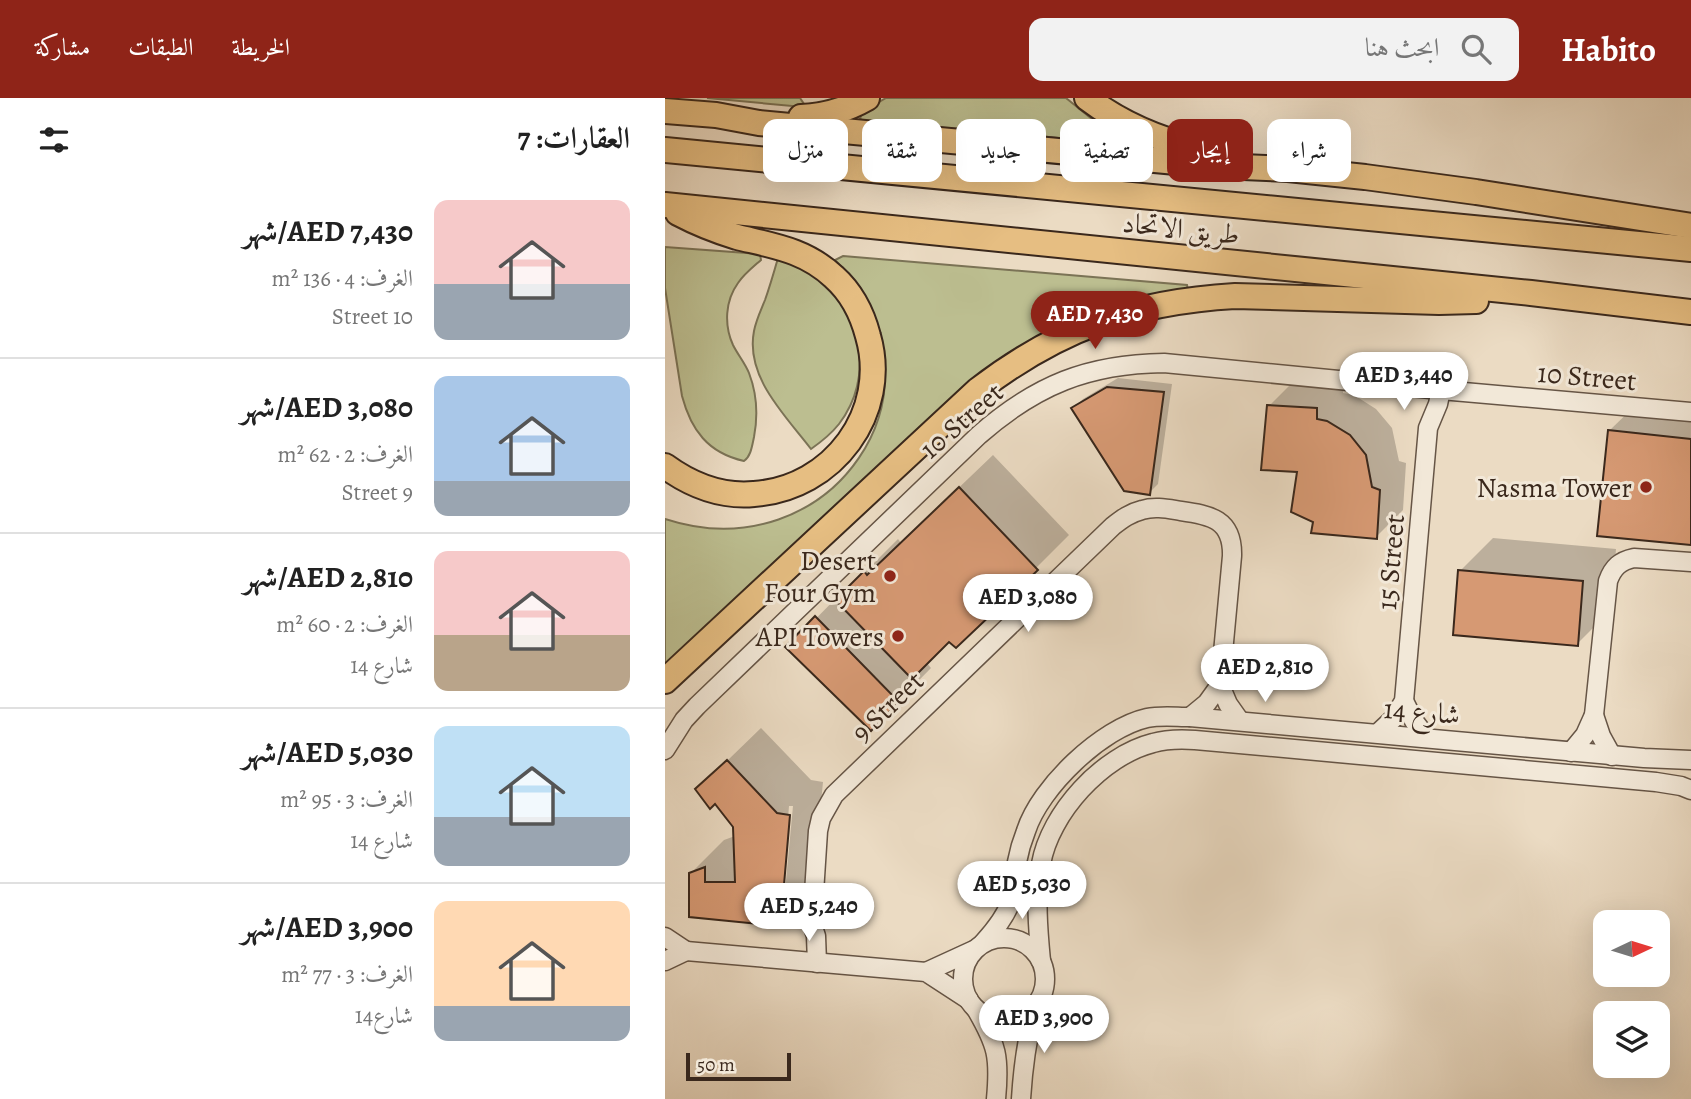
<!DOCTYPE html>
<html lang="ar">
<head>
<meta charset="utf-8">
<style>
  :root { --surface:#fff; --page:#f2f2f2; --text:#222; --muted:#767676; --line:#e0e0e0; --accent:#8f2418 }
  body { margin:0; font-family:Alegreya,Amiri,serif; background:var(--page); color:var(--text); direction:rtl; height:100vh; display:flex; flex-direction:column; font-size:26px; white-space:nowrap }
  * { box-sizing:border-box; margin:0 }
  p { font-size:23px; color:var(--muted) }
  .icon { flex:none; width:38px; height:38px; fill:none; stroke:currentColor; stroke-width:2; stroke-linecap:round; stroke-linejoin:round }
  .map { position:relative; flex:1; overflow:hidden; direction:ltr }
  .details { display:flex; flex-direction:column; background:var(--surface); width:665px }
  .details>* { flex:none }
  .hud { position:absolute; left:21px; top:21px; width:665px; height:63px; direction:rtl; display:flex; gap:14px }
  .needle { width:46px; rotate:86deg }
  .controls { position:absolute; left:928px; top:812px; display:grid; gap:14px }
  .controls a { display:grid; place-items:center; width:77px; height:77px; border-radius:14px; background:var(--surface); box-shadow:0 7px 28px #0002; font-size:35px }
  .scale { position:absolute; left:21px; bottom:18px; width:105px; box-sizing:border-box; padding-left:7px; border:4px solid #3a281c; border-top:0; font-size:19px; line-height:24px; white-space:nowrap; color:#3a281c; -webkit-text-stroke:5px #f2e8d8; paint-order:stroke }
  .price { position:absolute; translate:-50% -60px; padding:0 16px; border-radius:24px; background:#fff; color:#222; font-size:23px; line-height:46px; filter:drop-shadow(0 2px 4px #0008) }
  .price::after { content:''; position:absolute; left:50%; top:42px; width:21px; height:16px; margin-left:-10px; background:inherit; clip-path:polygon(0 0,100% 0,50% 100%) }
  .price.on { background:var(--accent); color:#fff }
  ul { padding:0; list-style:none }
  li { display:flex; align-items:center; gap:21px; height:175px; padding:0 35px }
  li+li { border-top:2px solid var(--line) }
  li span { display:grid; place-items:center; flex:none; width:196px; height:140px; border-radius:14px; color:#555 }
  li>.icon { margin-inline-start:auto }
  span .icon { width:84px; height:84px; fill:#fffc; stroke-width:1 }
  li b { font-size:30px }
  h2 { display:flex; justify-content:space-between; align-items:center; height:84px; padding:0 35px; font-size:30px }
  .chip { padding:0 24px; border-radius:14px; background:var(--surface); box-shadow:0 7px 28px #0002; font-size:24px; line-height:63px }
  .chip.on { background:var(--accent); color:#fff }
  header { display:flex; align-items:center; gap:42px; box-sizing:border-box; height:98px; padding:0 35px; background:var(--accent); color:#fff }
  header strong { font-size:33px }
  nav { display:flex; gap:38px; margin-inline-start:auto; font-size:24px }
  .search { width:490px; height:63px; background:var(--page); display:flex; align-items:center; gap:18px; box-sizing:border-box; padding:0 24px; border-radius:14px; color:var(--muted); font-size:26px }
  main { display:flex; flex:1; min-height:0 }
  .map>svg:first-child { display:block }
  .green { fill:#bcbe90; stroke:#7b7356; stroke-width:2 }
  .shadow { fill:#0003; fill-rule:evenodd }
  .building { fill:#d69973; stroke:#3a281c; stroke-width:2 }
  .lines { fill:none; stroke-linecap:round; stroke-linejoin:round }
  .minor-casing { stroke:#665546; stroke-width:21 }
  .highway-casing { stroke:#3a281c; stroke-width:28 }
  .minor { stroke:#f2e8d8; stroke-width:18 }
  .highway { stroke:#e6be82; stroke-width:24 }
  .poi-dot { fill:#8f2418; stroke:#f2e8d8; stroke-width:2.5 }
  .labels { text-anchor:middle; stroke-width:6; stroke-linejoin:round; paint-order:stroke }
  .street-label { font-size:28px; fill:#3a281c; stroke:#f2e8d8 }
  .poi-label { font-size:28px; fill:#3a281c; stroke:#f2e8d8; text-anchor:end }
</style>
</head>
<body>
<header>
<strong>Habito</strong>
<div class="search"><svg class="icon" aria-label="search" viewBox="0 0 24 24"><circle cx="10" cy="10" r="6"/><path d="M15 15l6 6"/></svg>ابحث هنا</div>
<nav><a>الخريطة</a><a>الطبقات</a><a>مشاركة</a></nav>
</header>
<main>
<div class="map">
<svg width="1026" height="1001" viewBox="0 0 1026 1001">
  <rect width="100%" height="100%" fill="#ebdbc3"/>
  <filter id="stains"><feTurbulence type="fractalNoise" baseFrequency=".00286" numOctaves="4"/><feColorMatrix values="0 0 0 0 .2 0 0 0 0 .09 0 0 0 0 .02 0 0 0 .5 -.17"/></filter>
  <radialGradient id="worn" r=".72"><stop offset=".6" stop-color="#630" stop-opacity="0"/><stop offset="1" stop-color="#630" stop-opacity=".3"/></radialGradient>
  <g class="green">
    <polygon points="42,0 135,0 139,6 138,9"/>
    <polygon points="221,0 401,0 428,22 467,41 466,47 334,34 201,24 195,21 197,14"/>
    <path d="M0,149L95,156L96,162C88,169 79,176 73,185C60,203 59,227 68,247C73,257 80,265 84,275C92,296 93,318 89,339C87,348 86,358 79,363C43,355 26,332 17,298L0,190Z"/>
    <path d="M178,158L522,187L523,192L423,215L397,226L375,238L0,574V421C164,475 296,291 170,162Z"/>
    <path d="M113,160C127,166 140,171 152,180C197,215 210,279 174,326C166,336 156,344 146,351C120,317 80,279 89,233C91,222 96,212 100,202C105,188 109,174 113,160Z"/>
  </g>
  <g class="shadow">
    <polygon points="453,280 507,286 493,386 484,395 409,310 418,301"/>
    <polygon points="631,281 677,284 678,295 689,297 711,311 727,330 734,363 741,365 738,412 711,439 650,423 634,372 604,308"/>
    <polygon points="978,300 1026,305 1026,446 944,333"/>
    <polygon points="328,357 404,437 371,470 284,541 261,564 266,570 206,631 123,549 185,486 186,488 233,441 236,445"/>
    <polygon points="828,440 951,451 946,512 912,546 795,473"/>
    <path d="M96,630L146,682L158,684L149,775L116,808L94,825L25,776L59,742L70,738V729L50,703L33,691ZM124,708H128L120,793H117Z"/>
  </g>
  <g class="building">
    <polygon points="442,289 499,294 485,397 459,393 406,310"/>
    <polygon points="602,307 652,310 652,321 662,323 685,337 701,357 707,389 715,392 712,441 646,435 648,424 626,414 632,374 596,372"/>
    <polygon points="943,332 1026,341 1026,447 932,438"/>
    <polygon points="294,389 373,472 291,550 284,544 247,581 170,502 199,473 202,477"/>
    <polygon points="793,472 918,483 913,548 788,537"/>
    <polygon points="150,518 234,604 206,633 120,549"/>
    <polygon points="62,662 112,715 125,717 117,810 94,826 24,819 24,775 40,769 40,784 70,784 68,729 50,706 45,711 30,691"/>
  </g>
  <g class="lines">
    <g class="minor-casing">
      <g id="minor">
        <polyline points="555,587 563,606 575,623"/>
        <polyline points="739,603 749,623 762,640"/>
        <polyline points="929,617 936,638 947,658"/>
        <polyline points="713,635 728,621 739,603 763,330 773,306 776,292"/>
        <path d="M0,652L19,622L32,608L314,337C371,287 423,266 499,265L776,292L1026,314"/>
        <path d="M906,654L920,637L929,617L943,483C948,469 955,463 969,460L1026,464"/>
        <polyline points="0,839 21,853"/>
        <circle cx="339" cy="881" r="41"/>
        <path d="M318,845C330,832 341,818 347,801C350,789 351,776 352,764C354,753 357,743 361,733C375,689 437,630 482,620C496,617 511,619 525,619L979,660L1026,662"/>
        <polyline points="21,853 261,874 304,902"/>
        <polyline points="0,863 21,853"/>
        <path d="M376,863C373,832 370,798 376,766C385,715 437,658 488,645C502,641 516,641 530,642L991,684L1016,688L1026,692"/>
        <path d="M152,865L151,838L147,826L153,733L156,720L169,697L448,428C457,421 465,415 477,412C490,408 503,411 516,413C545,417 568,421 567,458L555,587L542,605L525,619"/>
        <polyline points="261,874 309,852"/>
        <path d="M311,911C332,947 335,959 331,1001"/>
        <path d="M356,1001C358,969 362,938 371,906"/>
      </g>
    </g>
    <g class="highway-casing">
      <g id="highway">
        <path d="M422,0C460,29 501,45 548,54"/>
        <polyline points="0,13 51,17 94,25 168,32 554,68 623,71 700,79 811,94 1026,128"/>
        <path d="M136,19C160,18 181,12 202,0"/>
        <polyline points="0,52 1026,151"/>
        <polyline points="0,107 866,195 1026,214"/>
        <path d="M0,368C26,387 56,399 89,396C168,391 225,314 203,238C197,215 187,195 169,179C140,152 109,148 72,139C52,133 32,125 13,115"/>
        <path d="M0,583L313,292C394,230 468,204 570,198L774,204L811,203"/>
      </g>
    </g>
    <use href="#minor" class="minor"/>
    <use href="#highway" class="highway"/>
  </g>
  <g class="poi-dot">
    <circle cx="981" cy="389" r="7"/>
    <circle cx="225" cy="478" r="7"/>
    <circle cx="233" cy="538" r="7"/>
  </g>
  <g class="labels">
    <g class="street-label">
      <text transform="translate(516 130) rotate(6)" y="10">طريق الاتحاد</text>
      <text transform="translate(922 278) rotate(5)" y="10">10 Street</text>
      <text transform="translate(296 322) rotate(-41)" y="10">10 Street</text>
      <text transform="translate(725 464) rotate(-85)" y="10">15 Street</text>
      <text transform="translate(222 608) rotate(-44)" y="10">9 Street</text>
      <text transform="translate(757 613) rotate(5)" y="10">شارع 14</text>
    </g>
    <g class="poi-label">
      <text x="967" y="399">Nasma Tower</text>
      <text x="211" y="472">Desert<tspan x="211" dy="32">Four Gym</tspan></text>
      <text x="219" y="548">API Towers</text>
    </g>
  </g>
  <rect width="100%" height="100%" filter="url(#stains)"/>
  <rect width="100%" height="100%" fill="url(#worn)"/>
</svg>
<div class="controls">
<a><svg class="needle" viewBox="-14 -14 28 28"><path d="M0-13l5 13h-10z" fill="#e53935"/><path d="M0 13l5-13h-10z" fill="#767676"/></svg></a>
<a><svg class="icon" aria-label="layers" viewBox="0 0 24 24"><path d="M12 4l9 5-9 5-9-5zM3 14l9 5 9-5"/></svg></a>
</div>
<div class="scale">50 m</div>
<b class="price on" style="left:430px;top:253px">AED 7,430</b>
<b class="price" style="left:739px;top:314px">AED 3,440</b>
<b class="price" style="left:363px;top:536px">AED 3,080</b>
<b class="price" style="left:600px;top:606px">AED 2,810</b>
<b class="price" style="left:357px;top:823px">AED 5,030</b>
<b class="price" style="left:144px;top:845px">AED 5,240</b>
<b class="price" style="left:379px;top:957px">AED 3,900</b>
<div class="hud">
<a class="chip">شراء</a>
<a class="chip on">إيجار</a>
<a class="chip">تصفية</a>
<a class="chip">جديد</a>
<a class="chip">شقة</a>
<a class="chip">منزل</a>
</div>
</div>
<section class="details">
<h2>العقارات: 7<svg class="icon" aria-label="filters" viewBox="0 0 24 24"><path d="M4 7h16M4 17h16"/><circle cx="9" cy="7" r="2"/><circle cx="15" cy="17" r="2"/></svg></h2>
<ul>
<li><span style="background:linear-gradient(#f6c9c9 60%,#9aa5b1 0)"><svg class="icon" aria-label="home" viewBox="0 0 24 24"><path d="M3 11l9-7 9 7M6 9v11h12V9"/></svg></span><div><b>AED 7,430/شهر</b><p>الغرف: 4 · 136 m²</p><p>10 Street</p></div></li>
<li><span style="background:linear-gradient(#a9c7e8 75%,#9aa5b1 0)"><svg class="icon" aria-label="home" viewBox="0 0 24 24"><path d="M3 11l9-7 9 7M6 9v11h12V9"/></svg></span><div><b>AED 3,080/شهر</b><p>الغرف: 2 · 62 m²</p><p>9 Street</p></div></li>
<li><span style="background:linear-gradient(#f6c9c9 60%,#b9a48a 0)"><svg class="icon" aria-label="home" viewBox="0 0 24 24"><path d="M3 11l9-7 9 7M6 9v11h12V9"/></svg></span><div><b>AED 2,810/شهر</b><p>الغرف: 2 · 60 m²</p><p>شارع 14</p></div></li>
<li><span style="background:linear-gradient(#bfe0f5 65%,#9aa5b1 0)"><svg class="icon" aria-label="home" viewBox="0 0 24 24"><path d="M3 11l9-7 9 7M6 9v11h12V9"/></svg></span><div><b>AED 5,030/شهر</b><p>الغرف: 3 · 95 m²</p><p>شارع 14</p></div></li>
<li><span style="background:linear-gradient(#ffd9b3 75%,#9aa5b1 0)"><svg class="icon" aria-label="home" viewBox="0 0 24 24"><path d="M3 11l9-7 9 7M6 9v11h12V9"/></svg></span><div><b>AED 3,900/شهر</b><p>الغرف: 3 · 77 m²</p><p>شارع14</p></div></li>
</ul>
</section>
</main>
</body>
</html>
